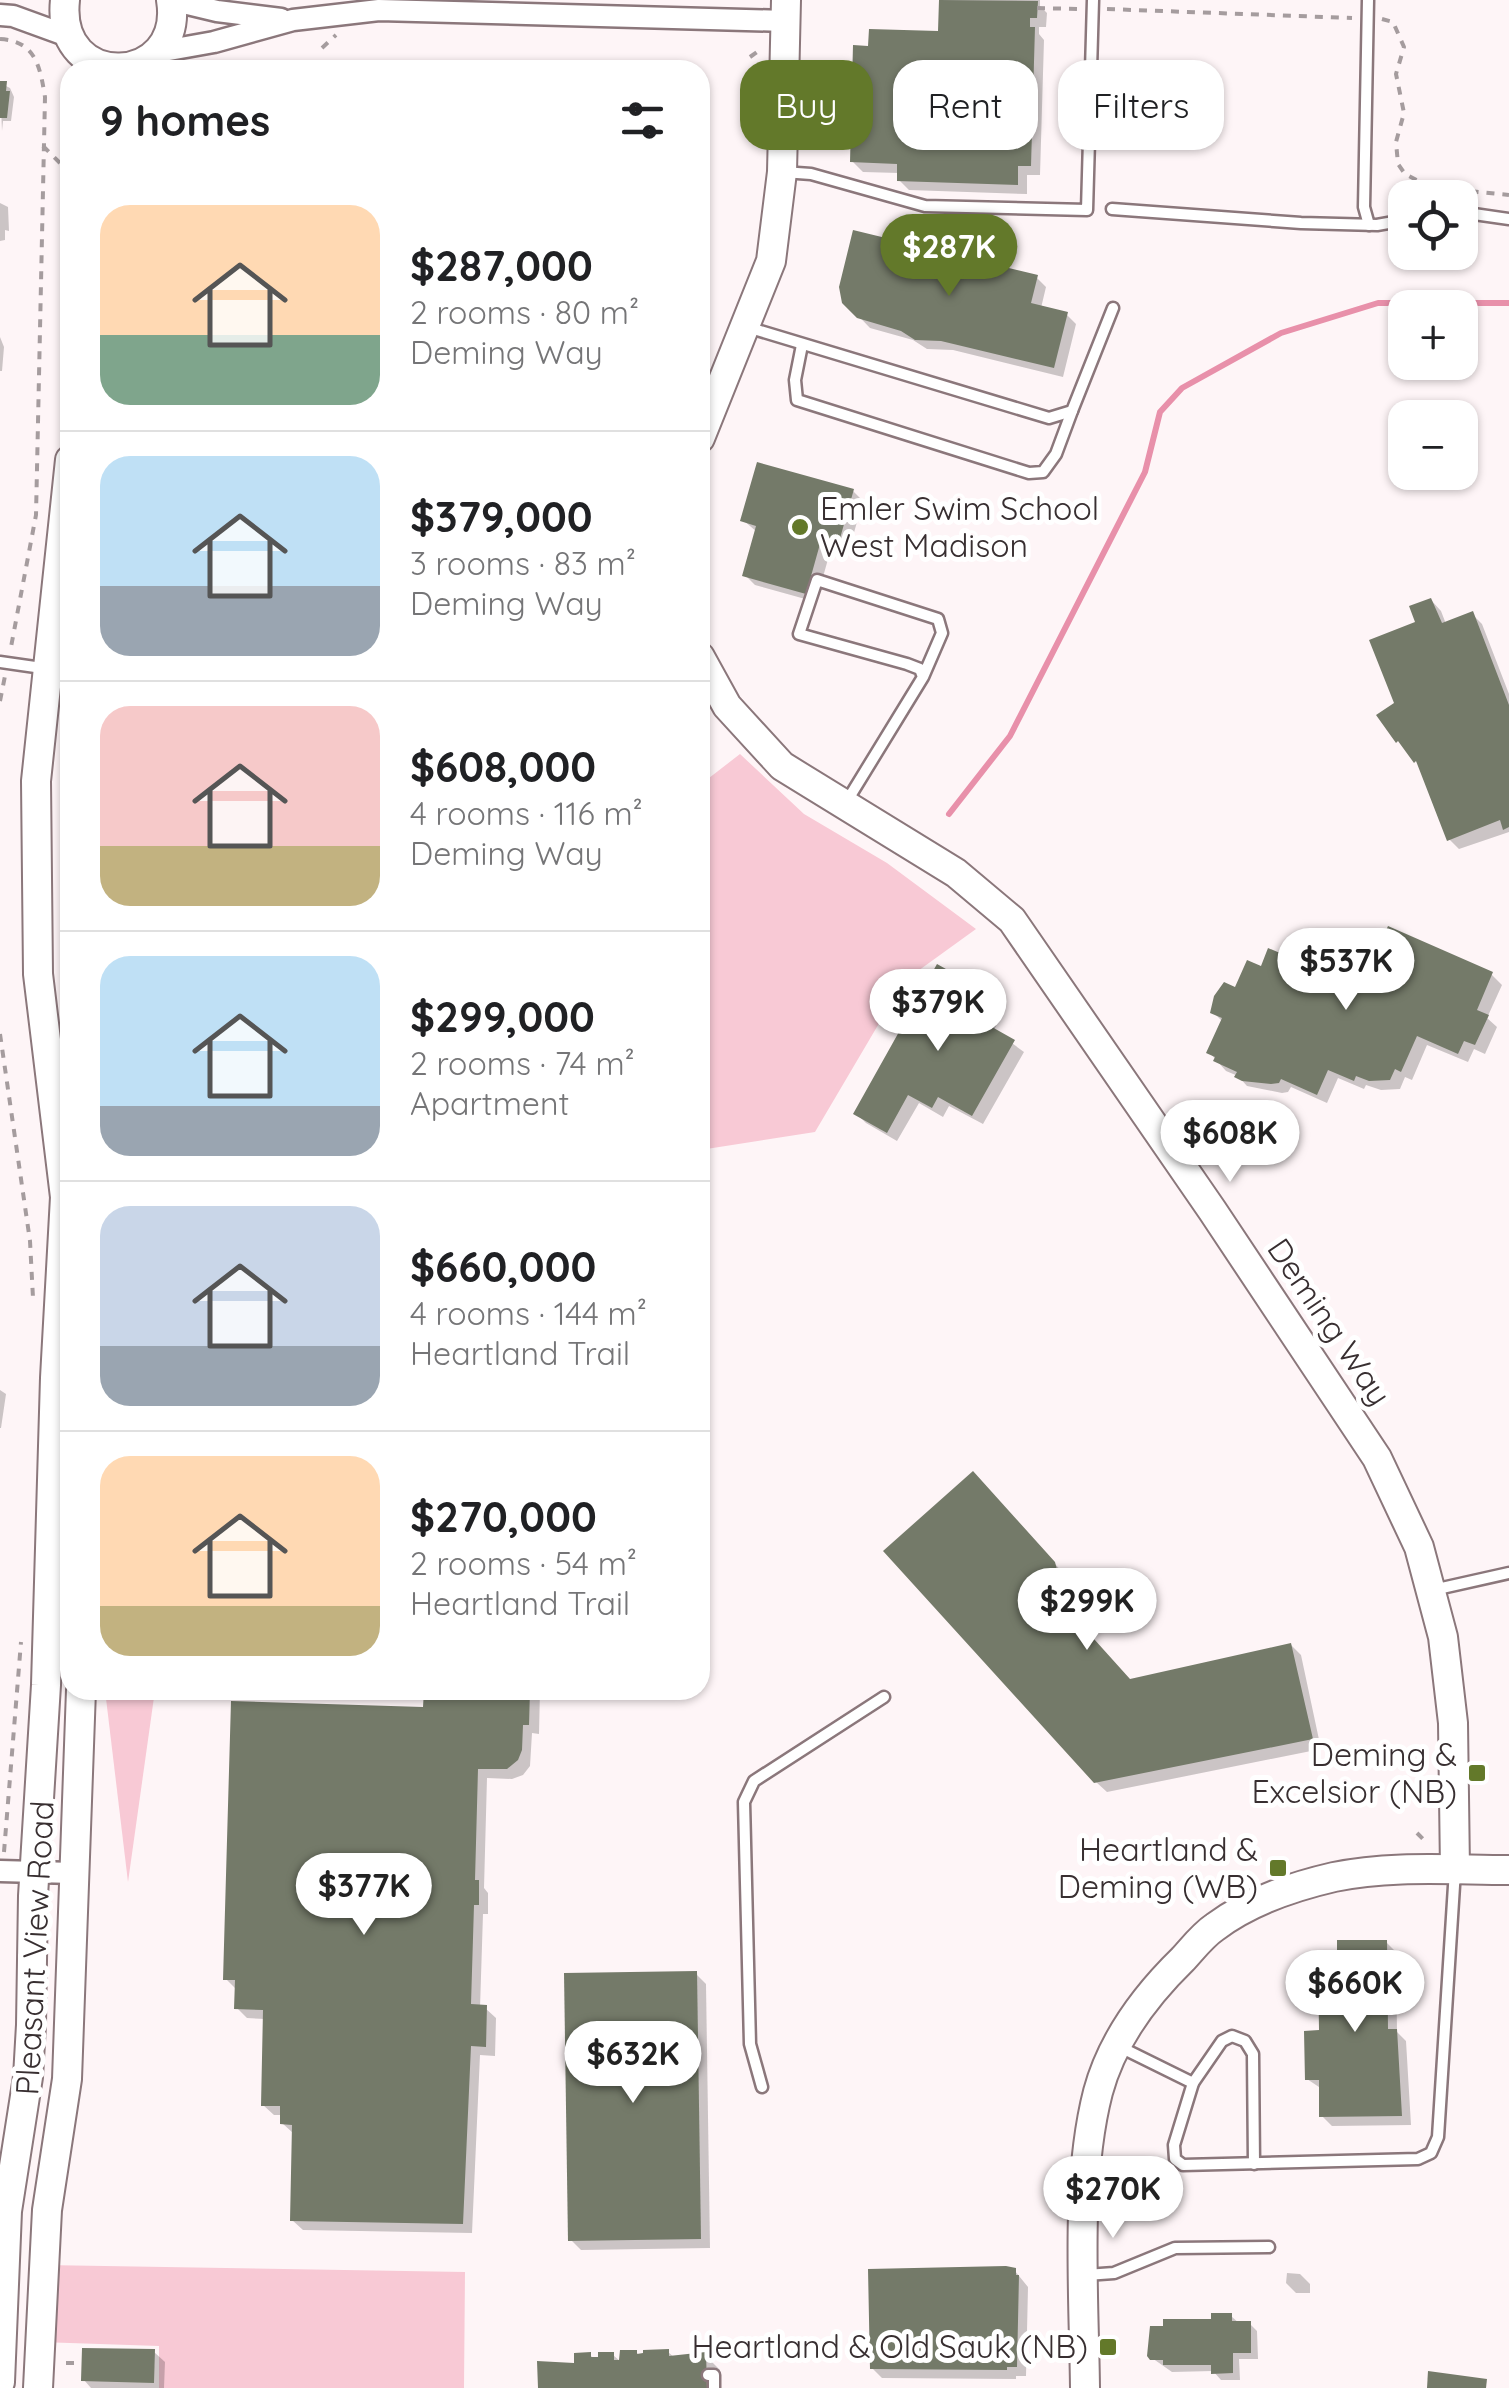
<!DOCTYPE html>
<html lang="en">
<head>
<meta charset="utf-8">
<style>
  :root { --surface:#fff; --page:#f6f6f6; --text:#202124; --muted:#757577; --line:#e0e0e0; --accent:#63792a }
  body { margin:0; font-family:Quicksand,sans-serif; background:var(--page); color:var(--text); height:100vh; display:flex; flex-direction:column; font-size:38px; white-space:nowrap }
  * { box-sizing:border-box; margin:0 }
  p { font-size:32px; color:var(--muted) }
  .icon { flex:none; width:55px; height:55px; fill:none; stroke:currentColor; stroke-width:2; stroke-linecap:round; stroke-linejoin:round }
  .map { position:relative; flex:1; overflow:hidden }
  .drawer { position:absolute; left:60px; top:60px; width:650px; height:1640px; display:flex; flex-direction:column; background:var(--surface); border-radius:30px; box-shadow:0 2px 8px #0004 }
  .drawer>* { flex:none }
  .hud { position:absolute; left:740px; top:60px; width:618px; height:90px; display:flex; gap:20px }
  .fabs { position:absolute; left:1388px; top:180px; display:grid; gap:20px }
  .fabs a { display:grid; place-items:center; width:90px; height:90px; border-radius:20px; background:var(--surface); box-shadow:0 2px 8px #0004; font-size:50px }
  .price { position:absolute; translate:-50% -85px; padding:0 22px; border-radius:35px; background:#fff; color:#222; font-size:32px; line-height:65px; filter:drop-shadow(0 2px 5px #0008) }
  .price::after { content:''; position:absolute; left:50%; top:60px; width:30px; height:22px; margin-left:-15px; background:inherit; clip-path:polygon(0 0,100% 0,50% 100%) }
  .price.selected { background:var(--accent); color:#fff }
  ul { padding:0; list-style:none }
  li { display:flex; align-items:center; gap:30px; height:250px; padding:0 40px }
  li+li { border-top:2px solid var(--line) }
  li span { display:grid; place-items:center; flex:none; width:280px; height:200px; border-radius:30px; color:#555 }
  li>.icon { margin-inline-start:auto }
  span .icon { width:120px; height:120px; fill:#fffc; stroke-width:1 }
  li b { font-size:42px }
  h2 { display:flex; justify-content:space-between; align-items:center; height:120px; padding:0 40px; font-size:42px }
  .pill { padding:0 35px; border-radius:30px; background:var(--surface); box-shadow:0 2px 8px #0004; font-size:35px; line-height:90px }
  .pill.selected { background:var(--accent); color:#fff }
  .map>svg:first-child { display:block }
  .green { fill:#f8c9d5 }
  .shadow { fill:#0003 }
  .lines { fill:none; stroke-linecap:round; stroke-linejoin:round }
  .stream { stroke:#e890aa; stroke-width:6 }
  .building { fill:#747a69 }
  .lane-casing { stroke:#8b777b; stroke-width:15 }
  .street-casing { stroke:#8b777b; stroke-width:25 }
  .secondary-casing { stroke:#8b777b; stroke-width:32 }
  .path { stroke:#a59c9e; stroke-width:4; stroke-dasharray:8 8; stroke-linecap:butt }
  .lane { stroke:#fff; stroke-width:10 }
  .street { stroke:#fff; stroke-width:20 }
  .secondary { stroke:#fff; stroke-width:28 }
  .poi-dot { fill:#63792a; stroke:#fff; stroke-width:4 }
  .labels { text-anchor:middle; stroke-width:10; stroke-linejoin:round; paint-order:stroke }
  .poi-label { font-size:32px; fill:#382f31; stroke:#fff; text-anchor:end }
  .street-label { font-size:32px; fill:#382f31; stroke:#fff }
</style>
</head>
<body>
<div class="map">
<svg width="1509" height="2388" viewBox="0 0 1509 2388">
  <rect width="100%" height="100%" fill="#fef5f7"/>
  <g class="green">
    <polygon points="740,754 804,814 887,863 976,929 904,981 815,1132 700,1150 700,785"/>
    <polygon points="105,1690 155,1690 128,1882"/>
    <polygon points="44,2265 465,2272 464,2388 159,2388 159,2346 40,2342"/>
  </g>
  <g class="shadow">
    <polygon points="941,0 1046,0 1040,0 1040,6 1047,13 1046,27 1039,27 1039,34 1044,40 1040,175 1027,175 1027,194 909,190 899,180 899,173 863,172 853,162 871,48 940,34"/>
    <polygon points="0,83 10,88 14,97 11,121 3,121 2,131"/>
    <polygon points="0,203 8,207 9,231 5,230 5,240 0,241"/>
    <polygon points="1036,277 1046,287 1041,308 1066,314 1076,324 1063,377 953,350 927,349 913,340 870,328 845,302"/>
    <polygon points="0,337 4,347 2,371 0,371"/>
    <polygon points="853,491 863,501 847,557 830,552 816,602 755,585 745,575 757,532 743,520"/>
    <polygon points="1431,600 1441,611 1446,624 1472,614 1482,624 1509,694 1509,832 1459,849 1449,839 1421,767 1380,715 1397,704 1418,624"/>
    <polygon points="1373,966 1492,975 1502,985 1487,1018 1497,1027 1485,1054 1474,1049 1468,1062 1427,1045 1412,1080 1405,1077 1400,1089 1381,1090 1366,1085 1364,1089 1338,1078 1327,1103 1291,1087 1288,1092 1282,1093 1247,1086 1238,1076 1226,1071 1209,1052 1223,1022 1213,1012 1262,969 1326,975"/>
    <polygon points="969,985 979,995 976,1001 1000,1018 994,1030 1024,1052 983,1124 949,1106 943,1117 919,1103 897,1141 866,1123 856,1113"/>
    <polygon points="0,1390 6,1394 1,1428 0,1428"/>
    <polygon points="982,1484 1065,1575 1076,1622 1130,1682 1291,1645 1301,1655 1321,1749 1107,1792 1096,1782"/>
    <polygon points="426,1690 540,1690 539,1734 532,1733 530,1766 523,1775 512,1779 487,1778 484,1888 488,1893 488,1914 483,1914 480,2008 485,2008 496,2018 495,2056 480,2055 472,2233 303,2230 292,2220 293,2133 282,2123 282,2115 274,2115 263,2105 265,2019 247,2018 237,2008 236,1989 226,1979 426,1709"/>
    <polygon points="1386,1942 1396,1952 1397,2032 1406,2041 1411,2125 1332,2126 1322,2116 1322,2089 1307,2079 1340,1962"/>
    <polygon points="696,1974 706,1984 710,2248 581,2250 571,2240"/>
    <polygon points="1015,2271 1028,2287 1026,2376 1016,2376 1016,2379 882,2378 872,2368"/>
    <polygon points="1287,2273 1300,2274 1310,2284 1310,2293 1296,2293 1286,2283"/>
    <polygon points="1231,2316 1240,2324 1250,2324 1257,2331 1258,2359 1239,2359 1240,2380 1221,2380 1213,2371 1172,2372 1152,2358 1214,2321"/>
    <polygon points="154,2352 165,2362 164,2388 91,2388 84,2380"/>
    <polygon points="636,2352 640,2356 668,2352 675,2358 705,2355 720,2370 721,2388 541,2388 590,2355 595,2360 613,2355 621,2362"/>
  </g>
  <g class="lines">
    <polyline class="stream" points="949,814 1010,736 1145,472 1160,412 1182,388 1281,333 1378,303 1509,303"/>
  </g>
  <g class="building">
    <polygon points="939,0 1038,1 1037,18 1030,18 1030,27 1035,27 1031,166 1018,166 1018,185 897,181 897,164 850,162 853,45 868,46 869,29 938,31"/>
    <polygon points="0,81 7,81 6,91 10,91 7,118 0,118"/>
    <polygon points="853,230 1038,275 1031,303 1068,312 1054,368 941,341 915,340 901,331 857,318 842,303 839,287"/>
    <polygon points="757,462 854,489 837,549 820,544 806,594 742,576 756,526 740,521"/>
    <polygon points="1431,598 1442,623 1473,611 1509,705 1509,827 1503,830 1500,820 1447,841 1416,761 1414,763 1398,741 1396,743 1376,715 1394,703 1369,640 1415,622 1409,606"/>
    <polygon points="1388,926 1493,972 1477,1010 1489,1015 1475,1045 1464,1041 1458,1054 1417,1036 1401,1072 1395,1069 1390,1080 1369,1081 1356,1076 1354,1081 1328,1070 1317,1095 1281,1079 1279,1083 1271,1084 1242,1081 1234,1077 1237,1072 1213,1061 1215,1057 1206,1053 1222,1018 1210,1013 1214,996 1224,982 1235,987 1247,960 1261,966 1268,948 1325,972 1336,947 1372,962"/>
    <polygon points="937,964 971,983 966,992 992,1007 983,1022 1015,1040 972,1116 938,1097 932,1108 908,1095 887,1133 853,1114"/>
    <polygon points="973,1471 1055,1562 1067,1609 1130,1679 1291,1643 1313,1739 1094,1783 883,1551"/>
    <polygon points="424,1690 530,1690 529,1725 523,1725 522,1750 518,1760 507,1769 478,1769 475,1880 479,1880 479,1905 474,1905 471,2004 487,2005 486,2047 471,2046 463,2224 290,2221 292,2125 280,2124 280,2106 261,2106 263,2010 234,2009 235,1980 223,1980 231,1701 423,1707"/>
    <polygon points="1337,1940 1387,1940 1388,2029 1397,2029 1402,2116 1319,2117 1319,2080 1305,2080 1304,2031 1319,2030 1318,1960 1337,1960"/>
    <polygon points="697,1971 701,2239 568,2241 564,1973"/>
    <polygon points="1006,2266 1016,2268 1016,2275 1019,2275 1017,2367 1007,2367 1007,2370 870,2369 868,2269"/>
    <polygon points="1211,2313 1232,2313 1232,2321 1251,2321 1251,2353 1233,2353 1233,2373 1211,2374 1211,2365 1163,2365 1163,2360 1150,2360 1147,2356 1150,2326 1163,2326 1163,2319 1211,2319"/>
    <polygon points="82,2348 155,2349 154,2383 81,2381"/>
    <polygon points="669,2349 669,2356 706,2352 707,2388 538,2388 537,2361 574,2363 574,2353 591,2352 591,2357 598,2357 598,2352 614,2352 614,2360 619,2360 620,2350 637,2350 637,2354 643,2353 643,2350"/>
    <polygon points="1428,2371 1487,2379 1486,2388 1427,2388"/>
  </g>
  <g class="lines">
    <g class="lane-casing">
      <g id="lane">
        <polyline points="1368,0 1364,207 1369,225"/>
        <polyline points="783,172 811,174 925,206 1087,210 1093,0"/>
        <polyline points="1112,209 1301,223 1377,225 1405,220"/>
        <polyline points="1460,212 1509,219"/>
        <polyline points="747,327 1049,418 1072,411 1113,308"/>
        <polyline points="802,345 795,380 797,400 1029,473 1043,472 1056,454 1072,411"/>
        <polyline points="0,662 70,672"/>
        <polyline points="847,801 923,677 920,669 907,664 799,634 817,580 938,619 942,633 923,677"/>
        <polyline points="1433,1590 1509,1573"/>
        <polyline points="1118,2046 1193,2083 1174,2145 1175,2159 1183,2165 1418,2159 1431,2153 1438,2137 1455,1870"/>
        <polyline points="1193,2083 1222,2041 1232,2036 1245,2041 1253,2054 1254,2164"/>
        <polyline points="762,2087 750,2044 744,1802 754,1781 884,1697"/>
        <polyline points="1086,2275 1114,2273 1175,2248 1269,2247"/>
        <polyline points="708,2375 714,2375 714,2388"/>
      </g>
    </g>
    <g class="street-casing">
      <g id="street">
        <polyline points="171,0 217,11 281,19"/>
        <polyline points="0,15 13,16 68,36"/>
        <polyline points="158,52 214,42 293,20 379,10 786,21"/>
        <polyline points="0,1871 73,1873"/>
      </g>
    </g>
    <g class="secondary-casing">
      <g id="secondary">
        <path d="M65,0C55,93 185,87 171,0"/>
        <polyline points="700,438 771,261 782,172 786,0"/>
        <polyline points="700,657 727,706 782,766 956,873 1012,920 1212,1210 1377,1458 1419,1547 1443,1637 1453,1723 1455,1870"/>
        <polyline points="0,2382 7,2211 28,2077 31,2025 33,1896 46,1685 55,1378 65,1197 38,974 36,781 70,460"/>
        <polyline points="38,2388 47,2210 67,2079 81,1690"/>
        <path d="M1085,2388C1084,2296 1075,2181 1098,2092C1112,2040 1145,1996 1183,1959C1193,1948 1203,1935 1215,1927C1248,1902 1295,1886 1334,1877C1391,1865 1452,1870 1509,1870"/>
      </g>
    </g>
    <g class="path">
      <polyline points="1037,8 1078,9"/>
      <polyline points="1107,9 1352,18"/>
      <polyline points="1382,19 1393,22 1404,47 1396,74 1404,113 1396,142 1398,164 1405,174 1430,187 1509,195"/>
      <path d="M0,39C36,41 40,67 45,97L36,515L11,647"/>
      <polyline points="322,48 336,35"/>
      <polyline points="750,57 757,52"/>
      <polyline points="43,146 70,173"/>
      <polyline points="0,701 5,676"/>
      <polyline points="0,1034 30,1241 33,1298"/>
      <polyline points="1417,1833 1427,1843"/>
      <polyline points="4,1852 21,1642"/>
      <polyline points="66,2363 78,2363"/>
    </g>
    <use href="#lane" class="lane"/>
    <use href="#street" class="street"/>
    <use href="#secondary" class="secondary"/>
  </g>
  <g class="poi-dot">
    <circle cx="800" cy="527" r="10"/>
    <rect x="1467" y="1763" width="20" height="20" rx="5"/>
    <rect x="1268" y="1858" width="20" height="20" rx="5"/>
    <rect x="1098" y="2337" width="20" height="20" rx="5"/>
  </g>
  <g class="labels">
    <g class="poi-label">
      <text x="820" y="520" text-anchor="start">Emler Swim School<tspan x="820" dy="37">West Madison</tspan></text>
      <text x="1457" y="1766">Deming &amp;<tspan x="1457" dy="37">Excelsior (NB)</tspan></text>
      <text x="1258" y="1861">Heartland &amp;<tspan x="1258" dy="37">Deming (WB)</tspan></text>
      <text x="1088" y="2358">Heartland &amp; Old Sauk (NB)</text>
    </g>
    <g class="street-label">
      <text transform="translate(1329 1322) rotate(56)" y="11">Deming Way</text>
      <text transform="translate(35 1948) rotate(-87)" y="11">Pleasant View Road</text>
    </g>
  </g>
</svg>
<div class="fabs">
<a><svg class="icon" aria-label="locate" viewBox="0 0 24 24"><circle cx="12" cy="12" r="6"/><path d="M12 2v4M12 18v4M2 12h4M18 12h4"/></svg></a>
<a>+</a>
<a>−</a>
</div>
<b class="price selected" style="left:949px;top:299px">$287K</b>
<b class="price" style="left:1346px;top:1013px">$537K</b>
<b class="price" style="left:938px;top:1054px">$379K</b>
<b class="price" style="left:1230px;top:1185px">$608K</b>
<b class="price" style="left:1087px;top:1653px">$299K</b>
<b class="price" style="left:364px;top:1938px">$377K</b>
<b class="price" style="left:1355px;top:2035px">$660K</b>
<b class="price" style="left:633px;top:2106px">$632K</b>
<b class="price" style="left:1113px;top:2241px">$270K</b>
<div class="hud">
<a class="pill selected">Buy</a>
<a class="pill">Rent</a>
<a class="pill">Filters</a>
</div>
<section class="drawer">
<h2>9 homes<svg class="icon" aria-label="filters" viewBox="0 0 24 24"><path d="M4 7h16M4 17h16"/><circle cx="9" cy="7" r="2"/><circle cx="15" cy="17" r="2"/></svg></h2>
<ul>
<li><span style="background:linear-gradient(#ffd9b3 65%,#7fa58c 0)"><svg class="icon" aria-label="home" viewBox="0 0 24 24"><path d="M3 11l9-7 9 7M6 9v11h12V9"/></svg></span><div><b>$287,000</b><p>2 rooms · 80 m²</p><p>Deming Way</p></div></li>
<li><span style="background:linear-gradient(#bfe0f5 65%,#9aa5b1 0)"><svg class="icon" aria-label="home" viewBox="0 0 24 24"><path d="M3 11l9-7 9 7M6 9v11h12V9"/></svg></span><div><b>$379,000</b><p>3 rooms · 83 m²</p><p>Deming Way</p></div></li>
<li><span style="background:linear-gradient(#f6c9c9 70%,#c2b280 0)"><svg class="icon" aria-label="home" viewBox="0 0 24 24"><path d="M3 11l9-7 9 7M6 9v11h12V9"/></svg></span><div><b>$608,000</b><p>4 rooms · 116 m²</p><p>Deming Way</p></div></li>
<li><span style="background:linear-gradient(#bfe0f5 75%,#9aa5b1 0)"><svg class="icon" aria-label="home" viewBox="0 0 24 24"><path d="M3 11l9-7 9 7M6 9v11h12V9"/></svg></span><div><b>$299,000</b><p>2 rooms · 74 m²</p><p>Apartment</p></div></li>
<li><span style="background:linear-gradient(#c9d6e8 70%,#9aa5b1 0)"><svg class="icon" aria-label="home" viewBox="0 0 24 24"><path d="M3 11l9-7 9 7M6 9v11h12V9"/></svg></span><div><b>$660,000</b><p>4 rooms · 144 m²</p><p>Heartland Trail</p></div></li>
<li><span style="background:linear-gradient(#ffd9b3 75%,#c2b280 0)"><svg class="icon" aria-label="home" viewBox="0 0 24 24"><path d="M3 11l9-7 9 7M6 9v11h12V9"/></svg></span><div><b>$270,000</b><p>2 rooms · 54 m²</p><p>Heartland Trail</p></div></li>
</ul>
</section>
</div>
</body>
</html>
